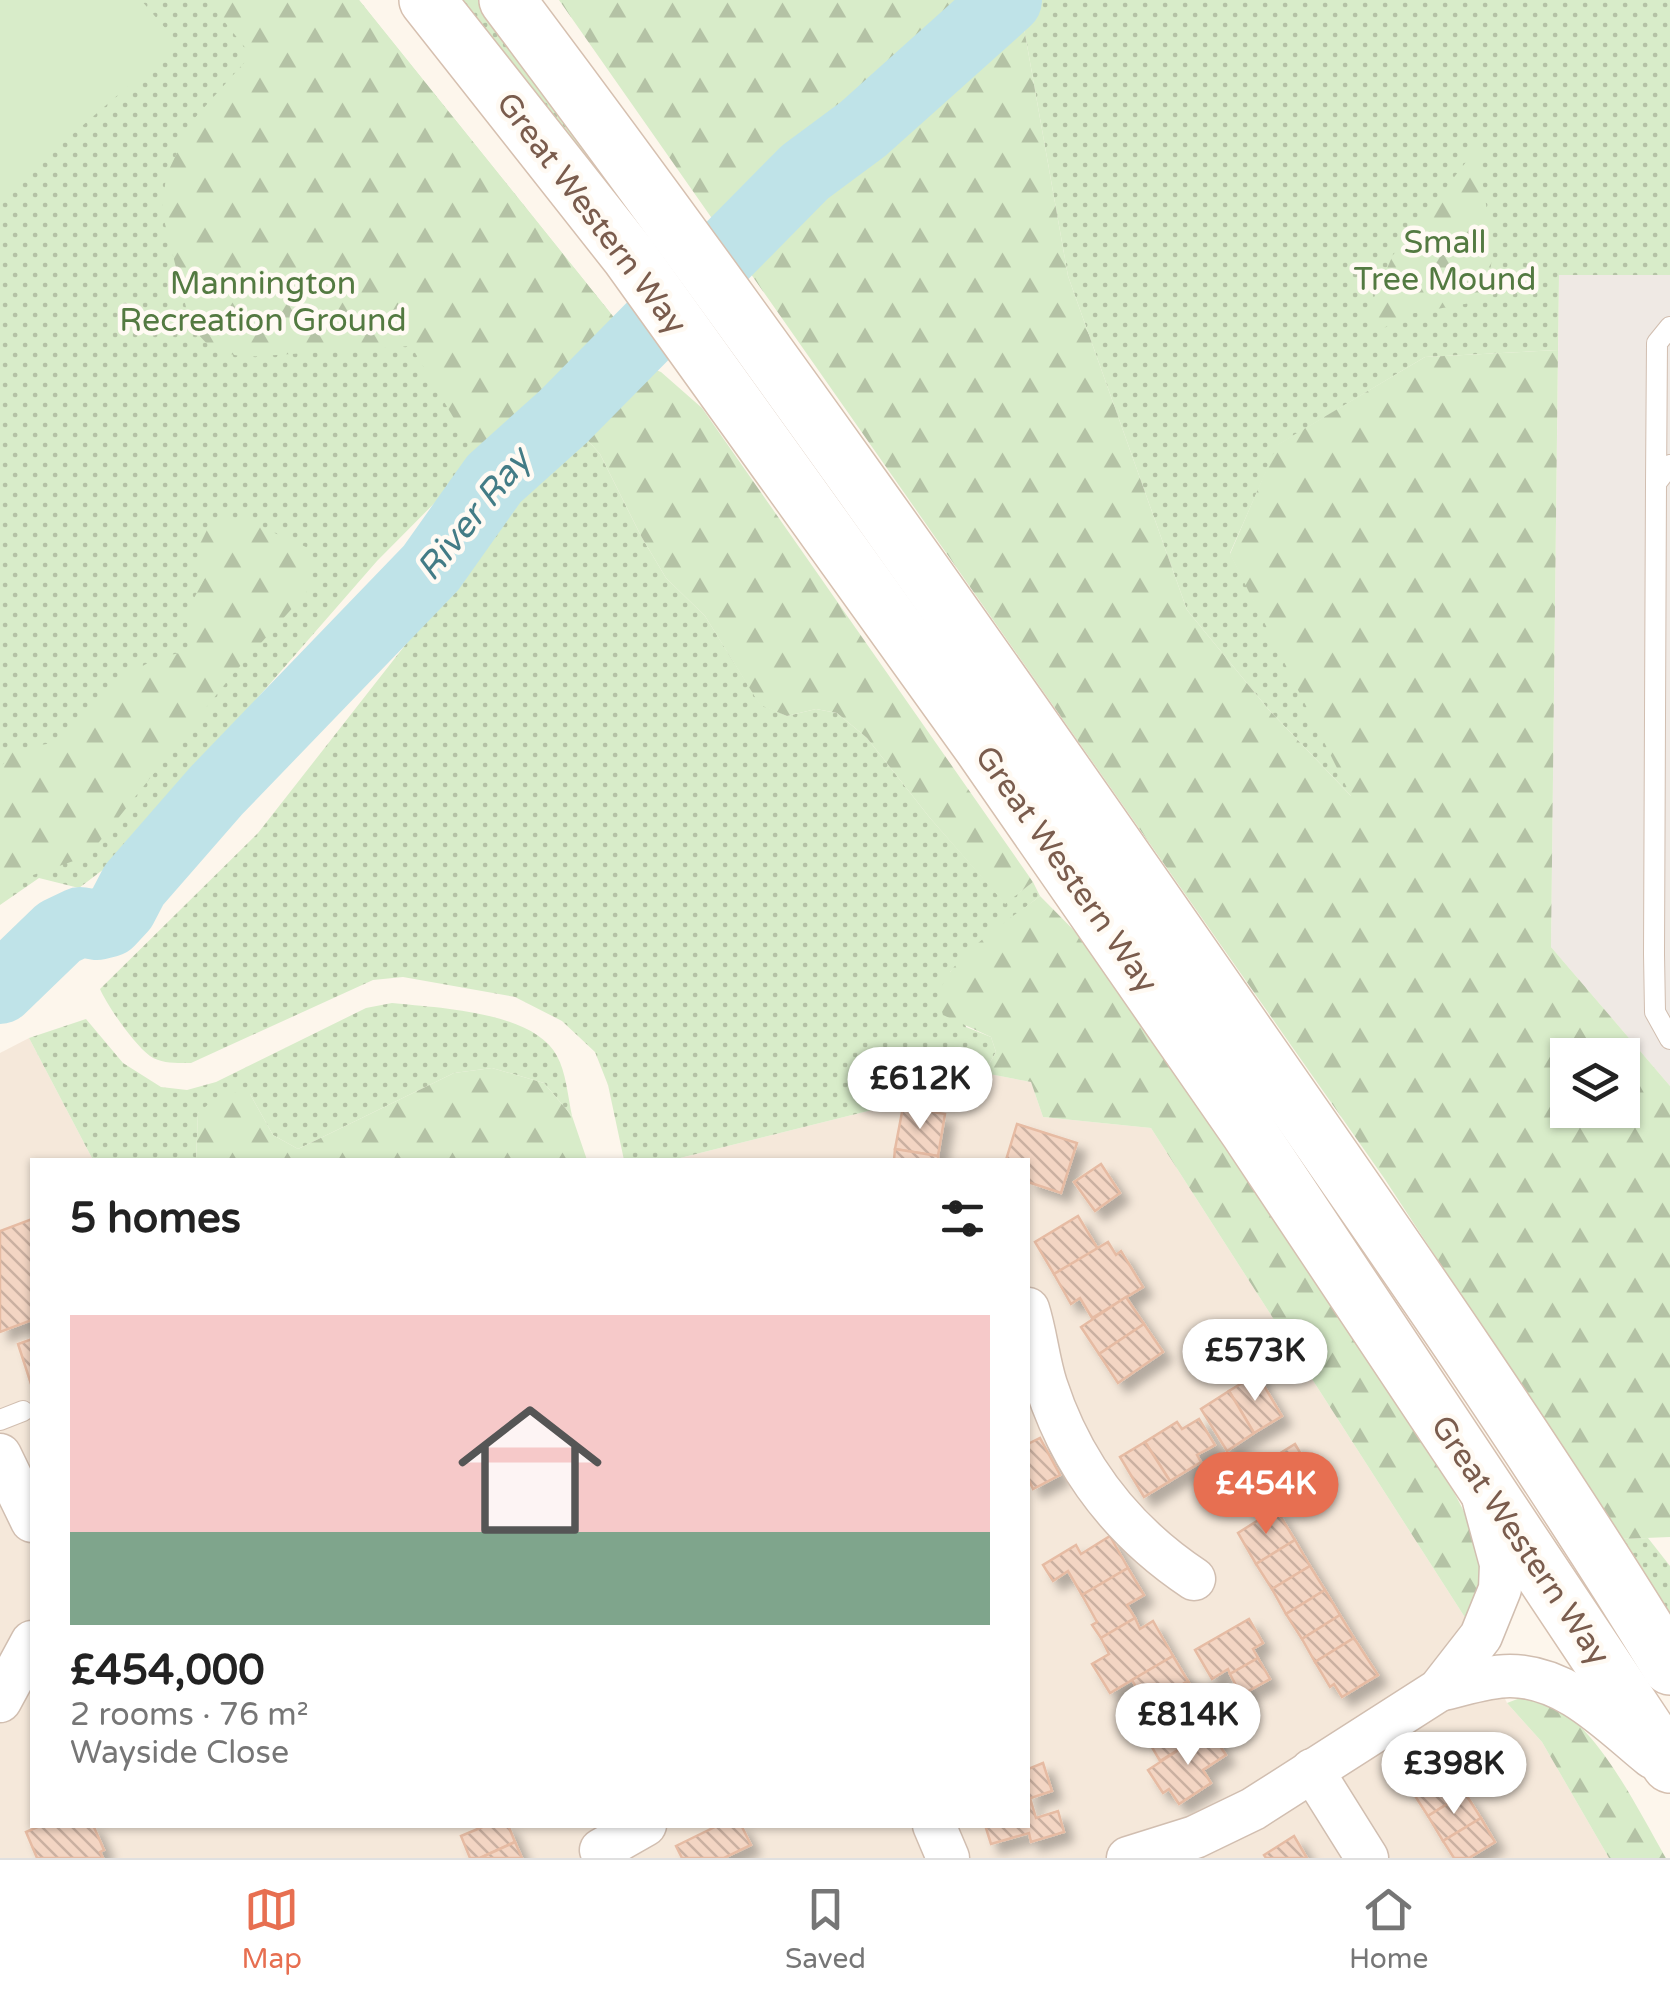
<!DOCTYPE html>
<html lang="en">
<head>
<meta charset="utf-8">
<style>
  :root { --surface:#fff; --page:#f2f2f2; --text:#222; --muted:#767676; --line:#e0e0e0; --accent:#e76f51 }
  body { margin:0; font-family:"Varela Round",sans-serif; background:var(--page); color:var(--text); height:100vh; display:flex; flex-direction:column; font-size:38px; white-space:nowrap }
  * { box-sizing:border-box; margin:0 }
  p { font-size:32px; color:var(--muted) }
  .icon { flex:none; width:55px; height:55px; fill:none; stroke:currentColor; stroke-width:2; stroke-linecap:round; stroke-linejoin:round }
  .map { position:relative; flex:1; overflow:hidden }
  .panel { position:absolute; left:30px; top:1158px; width:1000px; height:670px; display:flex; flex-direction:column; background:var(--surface); border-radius:0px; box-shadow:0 2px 8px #0004 }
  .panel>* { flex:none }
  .controls { position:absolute; left:1550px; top:1038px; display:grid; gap:20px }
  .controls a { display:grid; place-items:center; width:90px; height:90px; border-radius:0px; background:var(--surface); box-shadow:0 2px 8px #0004; font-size:50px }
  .price { position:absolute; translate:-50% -85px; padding:0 22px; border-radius:35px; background:#fff; color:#222; font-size:32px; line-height:65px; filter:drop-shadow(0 2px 5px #0008) }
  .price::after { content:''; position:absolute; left:50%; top:60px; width:30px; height:22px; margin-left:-15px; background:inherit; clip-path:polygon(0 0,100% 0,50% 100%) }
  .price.active { background:var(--accent); color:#fff }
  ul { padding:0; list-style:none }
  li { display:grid; align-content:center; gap:20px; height:530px; padding:0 40px }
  li span { display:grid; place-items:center; height:310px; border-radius:0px; color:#555 }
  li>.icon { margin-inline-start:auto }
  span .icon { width:180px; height:180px; fill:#fffc; stroke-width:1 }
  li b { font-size:42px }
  h2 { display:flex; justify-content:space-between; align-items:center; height:120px; padding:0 40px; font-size:42px }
  .tab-bar { display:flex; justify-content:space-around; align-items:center; height:140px; border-top:2px solid var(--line); background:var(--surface); font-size:28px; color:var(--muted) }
  .tab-bar a { display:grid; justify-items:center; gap:5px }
  .tab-bar .active { color:var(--accent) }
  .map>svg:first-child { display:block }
  .residential { fill:#f5e8da }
  .industrial { fill:#efe9e4 }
  .grass { fill:url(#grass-dots) }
  .forest { fill:url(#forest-firs); fill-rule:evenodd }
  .garden { fill:#d8ecc9 }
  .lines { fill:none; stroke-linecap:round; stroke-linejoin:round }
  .river { stroke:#bfe3e8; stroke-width:70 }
  .building { fill:url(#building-back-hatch); stroke:#e6bba3; stroke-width:2.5; filter:url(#shadow) }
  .lane-casing { stroke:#d1beb0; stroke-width:22 }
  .street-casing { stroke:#d1beb0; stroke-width:45 }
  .secondary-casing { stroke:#d6c0b0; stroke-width:58 }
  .lane { stroke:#fff; stroke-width:20 }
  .street { stroke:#fff; stroke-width:42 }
  .secondary { stroke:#fff; stroke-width:55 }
  .labels { text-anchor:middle; stroke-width:9; stroke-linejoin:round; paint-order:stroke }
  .street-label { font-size:32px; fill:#7a5c4d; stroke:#fffaf3 }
  .park-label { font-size:32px; fill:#537a41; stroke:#fffaf3 }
  .water-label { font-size:35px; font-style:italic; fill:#437c86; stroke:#fffaf3 }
</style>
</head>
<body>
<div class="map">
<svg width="1670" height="1858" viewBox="0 0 1670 1858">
  <defs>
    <pattern id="grass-dots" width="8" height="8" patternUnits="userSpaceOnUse" patternTransform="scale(2.5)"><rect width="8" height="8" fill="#d8ecc9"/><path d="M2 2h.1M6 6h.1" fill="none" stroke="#b4c2a5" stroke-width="1.8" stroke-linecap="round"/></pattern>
    <pattern id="forest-firs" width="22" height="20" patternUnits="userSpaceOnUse" patternTransform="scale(2.5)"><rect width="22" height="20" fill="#d8ecc9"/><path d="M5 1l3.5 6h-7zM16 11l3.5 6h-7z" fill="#b4c2a5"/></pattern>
    <pattern id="building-back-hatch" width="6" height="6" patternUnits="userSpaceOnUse" patternTransform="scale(2.5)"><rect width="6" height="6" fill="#f3d5c3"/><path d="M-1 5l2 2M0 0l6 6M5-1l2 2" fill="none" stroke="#cab0a1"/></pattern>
    <filter id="shadow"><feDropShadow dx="9" dy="9" stdDeviation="5" flood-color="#0004"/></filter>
  </defs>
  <rect width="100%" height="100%" fill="#fdf6ec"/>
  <polygon class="residential" points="29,1038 93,1160 32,1160 32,1825 1028,1825 1028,1160 672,1160 900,1103 911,1086 984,1073 1031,1082 1043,1117 1151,1128 1466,1619 1507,1703 1542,1742 1609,1858 0,1858 0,1053"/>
  <polygon class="industrial" points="1559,275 1670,275 1670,1086 1551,947"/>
  <g class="grass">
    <polygon points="0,0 359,0 616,320 377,561 117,859 79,888 39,878 0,905"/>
    <polygon points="455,0 478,0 655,231 643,240"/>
    <polygon points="1019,0 1670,0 1670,275 1559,275 1558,350 1425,357 1278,445 1230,553 1354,799 1269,710 1187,610 1068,276"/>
    <path d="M576,427L600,454L641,536L666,578L705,616L760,704L787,716L816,709L837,713L867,738L930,818L1005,903L1033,882L1040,896L977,945L950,972L966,1027L991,1037L996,1052L984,1073L911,1086L900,1103L672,1160H624L608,1085L595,1052L562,1021L515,997L403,977L373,980L191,1063C177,1063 162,1064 150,1056C134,1044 108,1007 100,989L258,833Z"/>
    <path d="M392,1003C438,1008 533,1011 557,1056C566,1072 568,1097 572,1116L544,1083L492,1068L454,1073L298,1149L273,1135L250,1094L198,1113L196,1160H93L29,1038L86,1019L123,1063L161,1087L187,1090L216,1082L366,1008Z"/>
    <polygon points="1648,1538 1670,1566 1670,1622 1621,1539"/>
  </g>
  <g class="forest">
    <polygon points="207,0 359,0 616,320 478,459 411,346 245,357 214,351 191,327 162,212 166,176 192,121 251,55"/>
    <path d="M559,0H1019L1068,276L1187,610L1269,710L1351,796L1230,554L1277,445L1425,357L1558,350L1551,947L1670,1086V1537L1621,1539L1384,1178ZM1568,1055H1622V1110H1568Z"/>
    <polygon points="1477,148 1493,248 1487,300 1409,314 1382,329 1367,313 1393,255"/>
    <polygon points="638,363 661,372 702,408 1033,882 1005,904 930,818 867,738 837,713 816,709 787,716 760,705 705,616 666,578 641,536 600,454 576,427"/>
    <polygon points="241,518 306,547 313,569 306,593 233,674 88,856 33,875 0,902 0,769 12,750 52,743 87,715 121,679 156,658 189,651 187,611 205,578 198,548 211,522"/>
    <path d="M1040,896L1121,978L1439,1463L1476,1535L1483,1580L1466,1619L1151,1128L1043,1117L1031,1082L984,1073L996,1052L991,1037L943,1015C941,1008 938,999 940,992C949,957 1012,918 1040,896Z"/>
    <polygon points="492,1068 544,1083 572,1116 587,1160 196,1160 198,1113 224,1091 250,1094 273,1135 298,1149 454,1073"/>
    <path d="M1528,1695C1537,1699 1549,1701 1557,1707C1604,1738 1638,1810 1666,1858H1609L1542,1742L1507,1703Z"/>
  </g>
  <polygon class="garden" points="0,0 141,0 178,43 0,197"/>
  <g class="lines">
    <polyline class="river" points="0,989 59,932 80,922 97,925 109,922 122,908 134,885 216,791 431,568 494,479 563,417 805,172 863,129 1007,0"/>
  </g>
  <g class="building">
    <polygon points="903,1107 945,1114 938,1156 895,1149"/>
    <polygon points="1017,1124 1077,1143 1061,1193 1028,1182 1028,1160 1006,1160"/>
    <polygon points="895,1149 938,1156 938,1160 894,1160"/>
    <polygon points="1101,1164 1120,1193 1095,1211 1074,1182"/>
    <polygon points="1078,1216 1098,1249 1054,1274 1035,1242"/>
    <polygon points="32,1219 32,1320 0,1332 0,1231"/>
    <polygon points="1108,1242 1116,1255 1121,1251 1143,1287 1092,1318 1080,1298 1071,1304 1054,1274"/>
    <polygon points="1126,1297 1144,1324 1099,1354 1081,1327"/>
    <polygon points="1144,1324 1163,1352 1118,1383 1099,1354"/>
    <polygon points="32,1339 32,1387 18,1344"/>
    <polygon points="1257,1374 1282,1416 1254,1433 1229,1391"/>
    <polygon points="1229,1391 1254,1433 1227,1451 1201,1409"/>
    <polygon points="1199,1419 1215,1445 1197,1455 1201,1462 1170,1481 1145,1442 1177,1422 1182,1429"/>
    <polygon points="1040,1438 1060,1475 1033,1489 1028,1478 1028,1444"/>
    <polygon points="1145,1442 1170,1481 1144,1497 1120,1457"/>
    <polygon points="1295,1444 1320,1486 1289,1503 1266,1462"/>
    <polygon points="1276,1509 1295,1540 1256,1564 1238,1533"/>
    <polygon points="1110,1536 1128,1568 1082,1595 1068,1571 1053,1581 1043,1565 1076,1545 1081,1554"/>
    <polygon points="1295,1540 1310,1566 1272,1589 1256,1564"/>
    <polygon points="1310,1566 1325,1590 1286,1614 1272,1589"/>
    <polygon points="1128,1568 1144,1595 1127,1605 1135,1618 1101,1638 1092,1625 1097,1622 1082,1595"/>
    <polygon points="1325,1590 1340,1615 1302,1639 1286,1614"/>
    <polygon points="1340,1615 1354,1638 1315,1662 1302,1639"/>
    <polygon points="1135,1618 1140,1629 1153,1621 1173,1656 1110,1693 1092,1664 1109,1654 1101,1638"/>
    <polygon points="1249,1619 1263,1643 1253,1649 1258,1658 1230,1674 1228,1669 1212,1679 1195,1650"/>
    <polygon points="1354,1638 1378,1675 1342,1697 1334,1684 1330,1687 1315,1662"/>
    <polygon points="1173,1656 1188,1681 1147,1706 1132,1680"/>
    <polygon points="1258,1658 1270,1679 1241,1695 1230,1674"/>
    <polygon points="1188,1681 1202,1703 1161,1729 1147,1706"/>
    <polygon points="1202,1703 1216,1726 1160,1761 1150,1744 1165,1734 1161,1729"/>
    <polygon points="1209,1730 1226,1755 1203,1770 1211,1783 1179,1804 1169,1789 1163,1793 1148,1770"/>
    <polygon points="1443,1759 1452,1773 1446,1777 1458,1797 1428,1816 1406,1782"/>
    <polygon points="1043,1763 1052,1791 1028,1799 1028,1769"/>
    <polygon points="1465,1793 1481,1818 1443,1841 1428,1816"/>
    <polygon points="1030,1798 1036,1818 1058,1811 1064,1832 1031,1842 1029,1833 991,1844 985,1825 1028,1825"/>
    <polygon points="1481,1818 1495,1842 1469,1858 1454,1858 1443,1841"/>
    <polygon points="42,1825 93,1825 104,1850 100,1852 103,1858 37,1858 26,1832"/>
    <polygon points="487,1825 508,1825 515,1842 480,1858 470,1858 461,1836"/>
    <polygon points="719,1825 741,1825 751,1845 724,1858 682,1858 676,1846"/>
    <polygon points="1294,1836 1307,1858 1266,1858 1264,1855"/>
    <polygon points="515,1842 522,1858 480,1858"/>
  </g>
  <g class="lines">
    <g class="lane-casing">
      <g id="lane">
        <polyline points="1670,465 1656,483 1654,954 1655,1012 1670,1039"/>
        <polyline points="1656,483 1657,343 1670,327"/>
        <polyline points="0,1420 23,1411"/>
      </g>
    </g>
    <g class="street-casing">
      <g id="street">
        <path d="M1028,1309C1036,1334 1038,1360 1046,1385C1073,1468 1122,1531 1194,1579"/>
        <polyline points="0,1455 32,1521"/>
        <path d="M1439,1690C1462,1685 1487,1676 1510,1676C1567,1676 1610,1723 1652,1757"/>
        <polyline points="0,1701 32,1642"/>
        <polyline points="1312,1770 1367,1858"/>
        <polyline points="934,1825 948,1858"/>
        <polyline points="601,1850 645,1825"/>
        <polyline points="1128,1858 1195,1837 1253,1809 1439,1690 1481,1636 1500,1589 1501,1564 1484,1501"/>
      </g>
    </g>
    <g class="secondary-casing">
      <g id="secondary">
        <polyline points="427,0 629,256 981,746 1248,1131 1670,1765"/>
        <path d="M507,0C748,321 980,650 1209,980C1366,1206 1526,1432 1670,1667"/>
      </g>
    </g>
    <use href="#lane" class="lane"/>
    <use href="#street" class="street"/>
    <use href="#secondary" class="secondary"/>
  </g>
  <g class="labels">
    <g class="street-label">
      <text transform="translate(592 213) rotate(53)" y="11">Great Western Way</text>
      <text transform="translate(1067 869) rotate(55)" y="11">Great Western Way</text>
      <text transform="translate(1521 1540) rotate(56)" y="11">Great Western Way</text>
    </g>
    <g class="park-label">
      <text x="1445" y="253">Small<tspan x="1445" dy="37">Tree Mound</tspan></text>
      <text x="263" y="294">Mannington<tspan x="263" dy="37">Recreation Ground</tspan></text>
    </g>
    <g class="water-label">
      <text transform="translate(473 514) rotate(-51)" y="12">River Ray</text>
    </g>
  </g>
</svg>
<div class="controls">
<a><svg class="icon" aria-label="layers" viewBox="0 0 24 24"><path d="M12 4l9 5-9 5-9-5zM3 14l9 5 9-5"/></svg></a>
</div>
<b class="price" style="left:920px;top:1132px">£612K</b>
<b class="price" style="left:1255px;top:1404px">£573K</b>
<b class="price active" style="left:1266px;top:1537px">£454K</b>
<b class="price" style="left:1188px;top:1768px">£814K</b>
<b class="price" style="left:1454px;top:1817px">£398K</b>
<section class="panel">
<h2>5 homes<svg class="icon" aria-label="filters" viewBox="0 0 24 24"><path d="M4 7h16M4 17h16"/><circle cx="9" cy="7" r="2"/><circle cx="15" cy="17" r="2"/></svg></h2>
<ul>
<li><span style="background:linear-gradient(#f6c9c9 70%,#7fa58c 0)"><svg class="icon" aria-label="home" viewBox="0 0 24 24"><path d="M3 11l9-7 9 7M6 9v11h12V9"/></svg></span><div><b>£454,000</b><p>2 rooms · 76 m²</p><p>Wayside Close</p></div></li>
</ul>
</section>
</div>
<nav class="tab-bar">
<a class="active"><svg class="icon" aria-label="map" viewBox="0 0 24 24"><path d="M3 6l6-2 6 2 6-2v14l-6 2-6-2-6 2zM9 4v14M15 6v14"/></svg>Map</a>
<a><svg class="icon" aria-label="saved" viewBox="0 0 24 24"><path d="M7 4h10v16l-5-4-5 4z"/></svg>Saved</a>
<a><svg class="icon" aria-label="home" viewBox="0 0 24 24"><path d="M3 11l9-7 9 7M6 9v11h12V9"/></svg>Home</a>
</nav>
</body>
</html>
